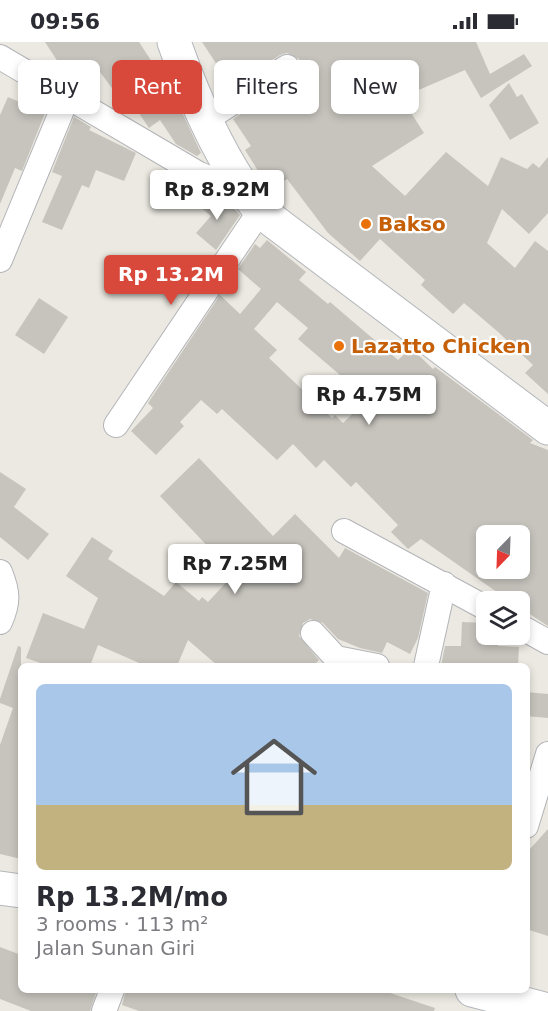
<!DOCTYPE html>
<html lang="en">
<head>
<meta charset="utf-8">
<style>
  :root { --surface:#fff; --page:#f2f2f3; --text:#2b2b33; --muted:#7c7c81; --line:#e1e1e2; --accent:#d8483b }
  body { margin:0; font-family:"DejaVu Sans",sans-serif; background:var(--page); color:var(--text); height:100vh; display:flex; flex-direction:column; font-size:22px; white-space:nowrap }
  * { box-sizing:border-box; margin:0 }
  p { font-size:20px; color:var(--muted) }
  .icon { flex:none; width:33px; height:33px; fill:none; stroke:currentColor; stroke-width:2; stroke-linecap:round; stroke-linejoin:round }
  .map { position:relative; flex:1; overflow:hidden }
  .drawer { position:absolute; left:18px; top:621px; width:512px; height:330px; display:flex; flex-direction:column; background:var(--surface); border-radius:9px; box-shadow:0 3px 9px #0003 }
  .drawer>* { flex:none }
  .top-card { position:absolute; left:18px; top:18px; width:513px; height:54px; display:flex; gap:12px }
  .needle { width:39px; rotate:203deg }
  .buttons { position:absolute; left:476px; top:483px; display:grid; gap:12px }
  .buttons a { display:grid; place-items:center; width:54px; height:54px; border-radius:9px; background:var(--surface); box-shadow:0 3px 9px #0003; font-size:30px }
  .price { position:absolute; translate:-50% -51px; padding:0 14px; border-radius:6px; background:#fff; color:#222; font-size:20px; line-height:39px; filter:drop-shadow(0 2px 3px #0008) }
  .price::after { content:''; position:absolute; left:50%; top:36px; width:18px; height:14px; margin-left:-9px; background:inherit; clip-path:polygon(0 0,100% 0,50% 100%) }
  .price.on { background:var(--accent); color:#fff }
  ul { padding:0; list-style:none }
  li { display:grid; align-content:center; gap:12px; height:318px; padding:0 18px }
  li+li { border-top:2px solid var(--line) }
  li span { display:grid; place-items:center; height:186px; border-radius:9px; color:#555 }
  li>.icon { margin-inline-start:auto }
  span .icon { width:108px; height:108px; fill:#fffc; stroke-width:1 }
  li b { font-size:26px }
  .pill { padding:0 21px; border-radius:9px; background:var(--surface); box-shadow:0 3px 9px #0003; font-size:21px; line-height:54px }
  .pill.on { background:var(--accent); color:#fff }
  .status { display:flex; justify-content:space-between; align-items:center; height:42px; padding:0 30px; background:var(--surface); direction:ltr }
  .status svg { height:16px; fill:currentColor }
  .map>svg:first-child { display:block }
  .building { fill:#c7c4be; fill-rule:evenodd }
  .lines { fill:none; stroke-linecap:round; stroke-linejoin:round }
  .street-casing { stroke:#b2b4b8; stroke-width:26 }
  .secondary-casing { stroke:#b3b6bb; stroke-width:35 }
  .street { stroke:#fff; stroke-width:24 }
  .secondary { stroke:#fff; stroke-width:33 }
  .food-dot { fill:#e8710a; stroke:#fff; stroke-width:2 }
  .labels { text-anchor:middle; stroke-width:4.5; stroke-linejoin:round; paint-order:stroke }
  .food-label { font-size:20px; font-weight:bold; fill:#c56008; stroke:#fff; text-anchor:start }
</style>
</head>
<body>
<div class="status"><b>09:56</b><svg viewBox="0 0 49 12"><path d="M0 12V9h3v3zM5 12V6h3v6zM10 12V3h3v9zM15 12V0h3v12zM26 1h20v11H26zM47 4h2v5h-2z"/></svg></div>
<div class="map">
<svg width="548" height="969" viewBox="0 0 548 969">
  <rect width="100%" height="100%" fill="#ebe9e1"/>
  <g class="building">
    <polygon points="45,0 139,0 175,55 201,111 197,114 176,102 160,78 149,86 126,52 120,57 100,30 89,51 71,40"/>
    <polygon points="202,0 476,0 490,32 524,12 532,24 481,56 465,28 414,50 417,56 406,63 424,91 372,124 405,154 446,110 488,144 501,115 527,127 533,121 539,126 548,115 548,171 529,192 502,167 487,201 515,226 535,199 548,209 548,352 525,331 533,323 497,289 464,261 453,272 421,243 425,238 380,197 360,219 328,191 287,137 270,148 245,108 251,104 233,77 295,37 301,25 299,17 287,11 280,13 231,44"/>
    <polygon points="509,41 517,55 522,52 539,81 510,98 489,63"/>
    <polygon points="8,55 45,71 22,129 15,126 0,162 0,73"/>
    <polygon points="74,75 91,85 89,88 136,111 124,139 96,128 89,146 82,143 62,188 42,180 62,134 52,130"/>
    <polygon points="211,152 223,160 225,157 240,173 216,208 196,191 211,174 200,165"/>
    <path d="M267,198L306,230L299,238L328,262L330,260L398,318L411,306L433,327L435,325L533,398L530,401L548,408V584L519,565V560H511L421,497L408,507L391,490L398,483L356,440L351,445L324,418L316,426L293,402L277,418L222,367L217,372L201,358L180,380L184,384L156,413L131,389L153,366L148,361L220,253L240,272L261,247L238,227L255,202L260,206ZM277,260L308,286L298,297L368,357L343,381L335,373L332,376L269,316L277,308L254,287ZM486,494H519V526H486Z"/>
    <polygon points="39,256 68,275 44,312 15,293"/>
    <polygon points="199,416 273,494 295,472 339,516 345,506 428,551 418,596 410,612 387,600 382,611 360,606 338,597 323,581 310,577 303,581 299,594 319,618 313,624 218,624 188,598 177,624 146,624 98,603 90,624 49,624 26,616 43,571 84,587 98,556 66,534 92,495 113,509 108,517 164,554 176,540 199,559 202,555 208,560 234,532 160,454"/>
    <polygon points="0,430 26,447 14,465 49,492 28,518 0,495"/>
    <polygon points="462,580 486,581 486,592 498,592 498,604 519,605 518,624 441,624 445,604 461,604"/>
    <polygon points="18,604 21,605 21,817 0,812 0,703 13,666 0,661 0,657"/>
    <polygon points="526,650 548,652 548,676 526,674"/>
    <polygon points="548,787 548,894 526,887 526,818 530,807"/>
    <polygon points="0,905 21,913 21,948 97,948 90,969 31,969 0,957"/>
    <polygon points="126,948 381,948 435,966 434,969 139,969 122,963"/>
  </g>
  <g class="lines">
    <g class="street-casing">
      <g id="street">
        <polyline points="0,15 199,132 219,140 239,143"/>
        <polyline points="207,77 287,25"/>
        <polyline points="0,218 67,56"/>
        <polyline points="116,383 260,169"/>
        <polyline points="344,489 486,566"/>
        <path d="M0,530C8,550 9,560 0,580"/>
        <polyline points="519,584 548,600"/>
        <polyline points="313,591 336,616 377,624"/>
        <polyline points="426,624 444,542"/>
        <polyline points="526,784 548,712"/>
        <polyline points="104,969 112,948"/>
      </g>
    </g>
    <g class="secondary-casing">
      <g id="secondary">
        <path d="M174,0C194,57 223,122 260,169L548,386"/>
        <polyline points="0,846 21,849"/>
        <polyline points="472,948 548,968"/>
      </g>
    </g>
    <use href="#street" class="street"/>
    <use href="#secondary" class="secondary"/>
  </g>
  <g class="food-dot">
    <circle cx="366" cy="182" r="6"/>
    <circle cx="339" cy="304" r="6"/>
  </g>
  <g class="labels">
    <g class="food-label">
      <text x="378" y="189">Bakso</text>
      <text x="351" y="311">Lazatto Chicken</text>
    </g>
  </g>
</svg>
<div class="buttons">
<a><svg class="needle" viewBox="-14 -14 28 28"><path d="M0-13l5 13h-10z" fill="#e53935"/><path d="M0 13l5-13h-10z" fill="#7c7c81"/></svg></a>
<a><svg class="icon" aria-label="layers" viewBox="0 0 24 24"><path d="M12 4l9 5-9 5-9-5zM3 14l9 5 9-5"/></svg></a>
</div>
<b class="price" style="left:217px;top:179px">Rp 8.92M</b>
<b class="price on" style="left:171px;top:264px">Rp 13.2M</b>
<b class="price" style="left:369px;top:384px">Rp 4.75M</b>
<b class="price" style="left:235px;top:553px">Rp 7.25M</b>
<div class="top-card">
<a class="pill">Buy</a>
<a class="pill on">Rent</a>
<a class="pill">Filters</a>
<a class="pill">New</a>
</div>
<section class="drawer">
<ul>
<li><span style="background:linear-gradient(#a9c7e8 65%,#c2b280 0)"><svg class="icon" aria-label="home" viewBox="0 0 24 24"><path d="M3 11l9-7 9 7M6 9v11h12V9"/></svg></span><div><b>Rp 13.2M/mo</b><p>3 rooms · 113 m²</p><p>Jalan Sunan Giri</p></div></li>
</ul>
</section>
</div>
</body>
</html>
